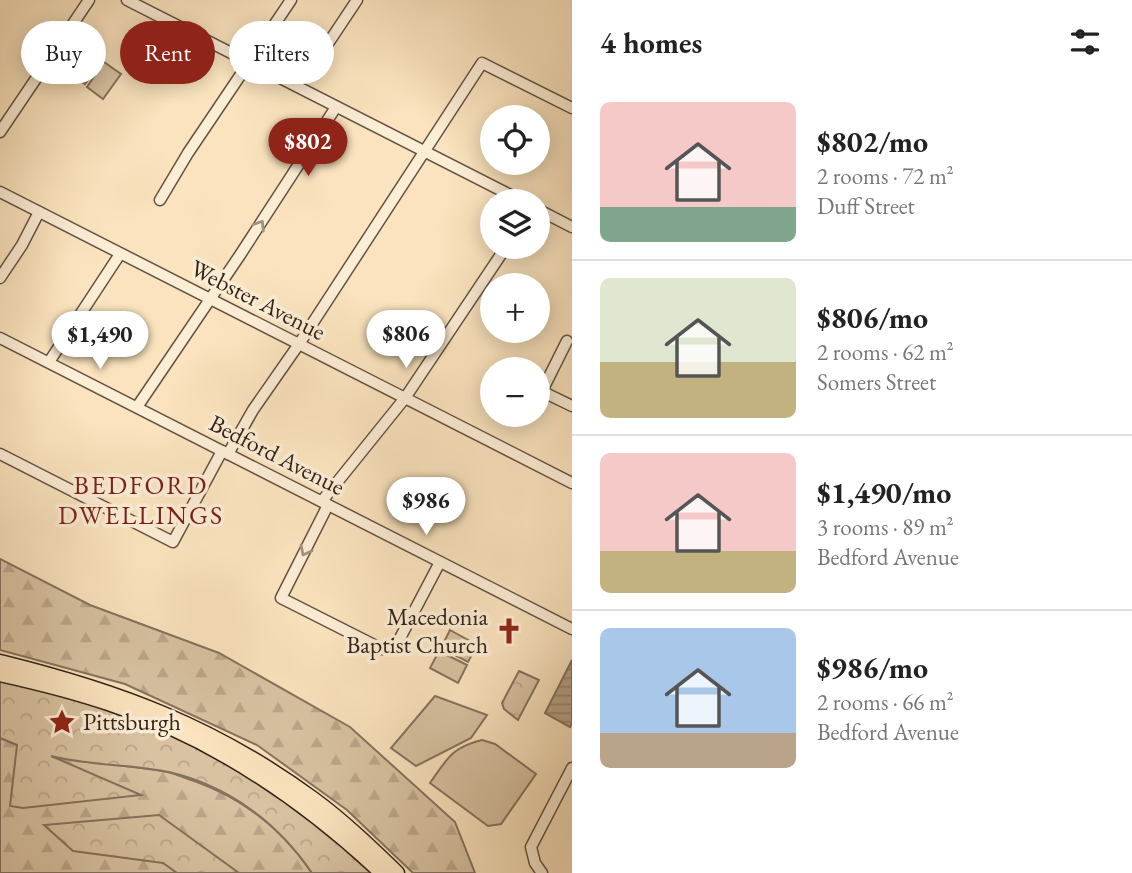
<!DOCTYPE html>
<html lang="en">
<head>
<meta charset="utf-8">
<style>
  :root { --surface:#fff; --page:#f6f6f6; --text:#222; --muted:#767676; --line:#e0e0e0; --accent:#8f2418 }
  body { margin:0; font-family:"EB Garamond",serif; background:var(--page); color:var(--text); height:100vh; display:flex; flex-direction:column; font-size:26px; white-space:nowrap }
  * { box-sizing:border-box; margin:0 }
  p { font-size:23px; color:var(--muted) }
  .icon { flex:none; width:38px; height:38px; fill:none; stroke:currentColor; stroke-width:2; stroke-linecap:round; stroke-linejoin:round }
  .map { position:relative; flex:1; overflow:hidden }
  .panel { display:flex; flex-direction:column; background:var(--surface); width:560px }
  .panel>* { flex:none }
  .guide { position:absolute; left:21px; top:21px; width:444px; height:63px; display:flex; gap:14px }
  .tools { position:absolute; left:480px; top:105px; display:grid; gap:14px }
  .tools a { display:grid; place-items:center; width:70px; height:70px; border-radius:50%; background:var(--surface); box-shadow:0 4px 18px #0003; font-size:35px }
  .price { position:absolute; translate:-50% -60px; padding:0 16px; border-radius:24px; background:#fff; color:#222; font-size:23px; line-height:46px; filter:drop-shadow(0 2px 4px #0008) }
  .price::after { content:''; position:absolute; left:50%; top:42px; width:21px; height:16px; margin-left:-10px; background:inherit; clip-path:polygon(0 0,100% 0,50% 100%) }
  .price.selected { background:var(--accent); color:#fff }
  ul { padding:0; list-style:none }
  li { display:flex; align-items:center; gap:21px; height:175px; padding:0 28px }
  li+li { border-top:2px solid var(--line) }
  li span { display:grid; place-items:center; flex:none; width:196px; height:140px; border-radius:10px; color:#555 }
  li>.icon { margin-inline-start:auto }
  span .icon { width:84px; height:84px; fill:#fffc; stroke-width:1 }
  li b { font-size:30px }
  h2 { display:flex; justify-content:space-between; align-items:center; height:84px; padding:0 28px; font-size:30px }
  .tag { padding:0 24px; border-radius:32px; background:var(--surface); box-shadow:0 4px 18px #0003; font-size:24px; line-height:63px }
  .tag.selected { background:var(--accent); color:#fff }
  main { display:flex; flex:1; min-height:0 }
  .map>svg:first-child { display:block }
  .grass { fill:#d8c2a2; stroke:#85725e; stroke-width:2 }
  .forest { fill:url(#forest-firs); stroke:#85725e; stroke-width:2 }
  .park { fill:url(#park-crowns); stroke:#85725e; stroke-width:2 }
  .water { fill:url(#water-rules); stroke:#816f5a; stroke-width:2 }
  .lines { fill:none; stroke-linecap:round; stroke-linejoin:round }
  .minor-casing { stroke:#645342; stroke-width:13 }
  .major-casing { stroke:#322319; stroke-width:17 }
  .minor { stroke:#fcedd5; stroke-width:10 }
  .major { stroke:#fae3be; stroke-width:14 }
  .oneway { stroke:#a19280 }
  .labels { text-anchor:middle; stroke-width:7; stroke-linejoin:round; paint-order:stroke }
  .street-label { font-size:24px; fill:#322319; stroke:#fcedd5 }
  .poi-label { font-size:24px; fill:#322319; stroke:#fcedd5; text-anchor:end }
  .neighbourhood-label { font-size:26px; letter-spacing:2px; fill:#7a1f14; stroke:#fcedd5 }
</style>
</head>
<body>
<main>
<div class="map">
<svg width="572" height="873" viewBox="0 0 572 873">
  <defs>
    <pattern id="forest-firs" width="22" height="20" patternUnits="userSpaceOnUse" patternTransform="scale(1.75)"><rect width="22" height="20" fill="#d8c2a2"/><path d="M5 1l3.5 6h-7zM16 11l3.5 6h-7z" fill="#baa68b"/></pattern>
    <pattern id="park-crowns" width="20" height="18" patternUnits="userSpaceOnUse" patternTransform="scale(1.75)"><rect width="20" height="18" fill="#d8c2a2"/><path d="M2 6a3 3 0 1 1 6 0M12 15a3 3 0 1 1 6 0" fill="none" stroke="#baa68b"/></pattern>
    <pattern id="water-rules" width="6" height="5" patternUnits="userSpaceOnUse" patternTransform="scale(1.75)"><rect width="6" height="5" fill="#b6a286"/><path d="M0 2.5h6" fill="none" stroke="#95846d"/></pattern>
  </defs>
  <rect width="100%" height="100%" fill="#fae3be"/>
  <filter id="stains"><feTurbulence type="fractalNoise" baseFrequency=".00286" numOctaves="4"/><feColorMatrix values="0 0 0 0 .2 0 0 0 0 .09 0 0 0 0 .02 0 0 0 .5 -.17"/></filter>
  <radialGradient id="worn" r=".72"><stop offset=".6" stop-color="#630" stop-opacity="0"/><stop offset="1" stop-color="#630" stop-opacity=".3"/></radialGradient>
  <g class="grass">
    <polygon points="87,47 103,59 85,84 69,72"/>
    <polygon points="104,62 121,74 103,99 87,87"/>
    <polygon points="450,630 477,645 468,662 441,648"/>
    <polygon points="439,651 467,665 458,683 430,668"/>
    <polygon points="435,696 487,715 471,738 416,766 391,748"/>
    <path d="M482,740L495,744L536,774L501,824L488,826L430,783C447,759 452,747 482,740Z"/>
  </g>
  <g class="forest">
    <polygon points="0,559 90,605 219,653 350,727 455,822 475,873 413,873 347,810 257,745 125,684 0,650"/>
    <path d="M0,738C53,763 110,762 167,772C177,774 187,779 197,782C246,800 283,830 312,873H0Z"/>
  </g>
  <g class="park">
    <polygon points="519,671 539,680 518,720 504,709 502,703"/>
    <path d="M0,679C103,703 196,737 283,798C315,821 344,848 374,873H312C278,823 229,786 169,772C131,764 90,766 51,756L141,795L23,808L10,806L17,745L0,738Z"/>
    <polygon points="159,815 239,873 177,873 163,863 73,851 44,825"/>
  </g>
  <polygon class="water" points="572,660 572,723 570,727 545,713"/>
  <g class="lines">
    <g class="minor-casing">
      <g id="minor">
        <polyline points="127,0 522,201"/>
        <polyline points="327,45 357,0"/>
        <polyline points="0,132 89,0"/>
        <polyline points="0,192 572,483"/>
        <polyline points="160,200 188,153 291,0"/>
        <polyline points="537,209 572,227"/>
        <polyline points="0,278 22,245 39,212"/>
        <polyline points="0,338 572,629"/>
        <polyline points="49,362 120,254"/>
        <polyline points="537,389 572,406"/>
        <polyline points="542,391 567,341"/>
        <polyline points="137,407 240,255 336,107"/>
        <polyline points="0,454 173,542 222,451"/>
        <polyline points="228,454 253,410 299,344 482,63 572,108"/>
        <polyline points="322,501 405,398 506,247"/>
        <polyline points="328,505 281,598 382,649 393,647 398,642 440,562"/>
        <polyline points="542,873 535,863 531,847 572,768"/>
      </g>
    </g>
    <g class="major-casing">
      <g id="major">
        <path d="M0,662C118,691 213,726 313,799C343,821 370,847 397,873"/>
        <path d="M0,674C36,682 73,691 108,703C212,737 303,799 382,873"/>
      </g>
    </g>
    <use href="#minor" class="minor"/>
    <use href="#major" class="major"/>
  </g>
  <defs><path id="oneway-chevron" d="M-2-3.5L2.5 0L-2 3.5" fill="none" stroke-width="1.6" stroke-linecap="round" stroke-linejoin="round" transform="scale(1.75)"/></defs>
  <g class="oneway">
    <use href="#oneway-chevron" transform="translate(260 225) rotate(-58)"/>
    <use href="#oneway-chevron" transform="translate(305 551) rotate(117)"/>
  </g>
  <defs>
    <g id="church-bare" transform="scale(2.1)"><path d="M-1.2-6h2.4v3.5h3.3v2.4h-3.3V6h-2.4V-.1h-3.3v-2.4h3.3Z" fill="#8f2418" stroke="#fcedd5" stroke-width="2.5" paint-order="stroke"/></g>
    <g id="sight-bare" transform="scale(2.1)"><path d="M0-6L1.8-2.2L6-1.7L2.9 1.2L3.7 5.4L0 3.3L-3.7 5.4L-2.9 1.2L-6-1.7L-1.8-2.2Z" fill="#8f2418" stroke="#fcedd5" stroke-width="2.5" paint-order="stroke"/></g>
  </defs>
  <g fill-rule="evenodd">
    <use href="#church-bare" x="509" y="631"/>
    <use href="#sight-bare" x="62" y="722"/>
  </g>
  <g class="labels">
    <g class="street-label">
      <text transform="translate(258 300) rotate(27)" y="8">Webster Avenue</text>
      <text transform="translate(277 455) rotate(27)" y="8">Bedford Avenue</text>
    </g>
    <g class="poi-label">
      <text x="488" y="625">Macedonia<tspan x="488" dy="28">Baptist Church</tspan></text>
      <text x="83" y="730" text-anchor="start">Pittsburgh</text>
    </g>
    <g class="neighbourhood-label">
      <text x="141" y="494">BEDFORD<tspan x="141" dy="30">DWELLINGS</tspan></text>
    </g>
  </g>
  <rect width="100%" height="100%" filter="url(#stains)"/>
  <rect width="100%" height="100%" fill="url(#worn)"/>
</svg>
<div class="tools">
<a><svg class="icon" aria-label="locate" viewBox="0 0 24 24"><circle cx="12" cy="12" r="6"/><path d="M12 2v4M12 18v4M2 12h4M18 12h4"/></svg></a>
<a><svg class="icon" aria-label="layers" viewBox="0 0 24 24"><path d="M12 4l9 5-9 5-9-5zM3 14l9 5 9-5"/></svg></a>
<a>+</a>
<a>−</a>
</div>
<b class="price selected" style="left:308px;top:178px">$802</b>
<b class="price" style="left:406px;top:370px">$806</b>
<b class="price" style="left:100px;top:371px">$1,490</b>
<b class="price" style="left:426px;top:537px">$986</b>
<div class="guide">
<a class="tag">Buy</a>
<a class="tag selected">Rent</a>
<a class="tag">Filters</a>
</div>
</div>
<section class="panel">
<h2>4 homes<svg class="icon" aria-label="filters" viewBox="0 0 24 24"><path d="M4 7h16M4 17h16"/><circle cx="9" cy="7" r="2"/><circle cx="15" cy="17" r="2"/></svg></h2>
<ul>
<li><span style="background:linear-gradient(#f6c9c9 75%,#7fa58c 0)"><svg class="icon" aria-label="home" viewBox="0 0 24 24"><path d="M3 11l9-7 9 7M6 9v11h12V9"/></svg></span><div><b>$802/mo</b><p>2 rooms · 72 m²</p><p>Duff Street</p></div></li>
<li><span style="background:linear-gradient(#dfe7d0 60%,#c2b280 0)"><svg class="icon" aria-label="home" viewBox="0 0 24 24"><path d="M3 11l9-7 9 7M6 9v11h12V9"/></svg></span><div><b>$806/mo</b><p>2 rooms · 62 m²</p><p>Somers Street</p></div></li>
<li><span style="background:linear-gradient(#f6c9c9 70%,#c2b280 0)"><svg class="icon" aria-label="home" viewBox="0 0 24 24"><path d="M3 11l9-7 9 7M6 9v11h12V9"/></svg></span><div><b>$1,490/mo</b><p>3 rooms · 89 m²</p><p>Bedford Avenue</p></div></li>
<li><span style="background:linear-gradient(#a9c7e8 75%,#b9a48a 0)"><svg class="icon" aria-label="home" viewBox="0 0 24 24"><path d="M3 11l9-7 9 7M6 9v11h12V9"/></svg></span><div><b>$986/mo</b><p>2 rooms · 66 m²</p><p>Bedford Avenue</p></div></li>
</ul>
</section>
</main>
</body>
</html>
